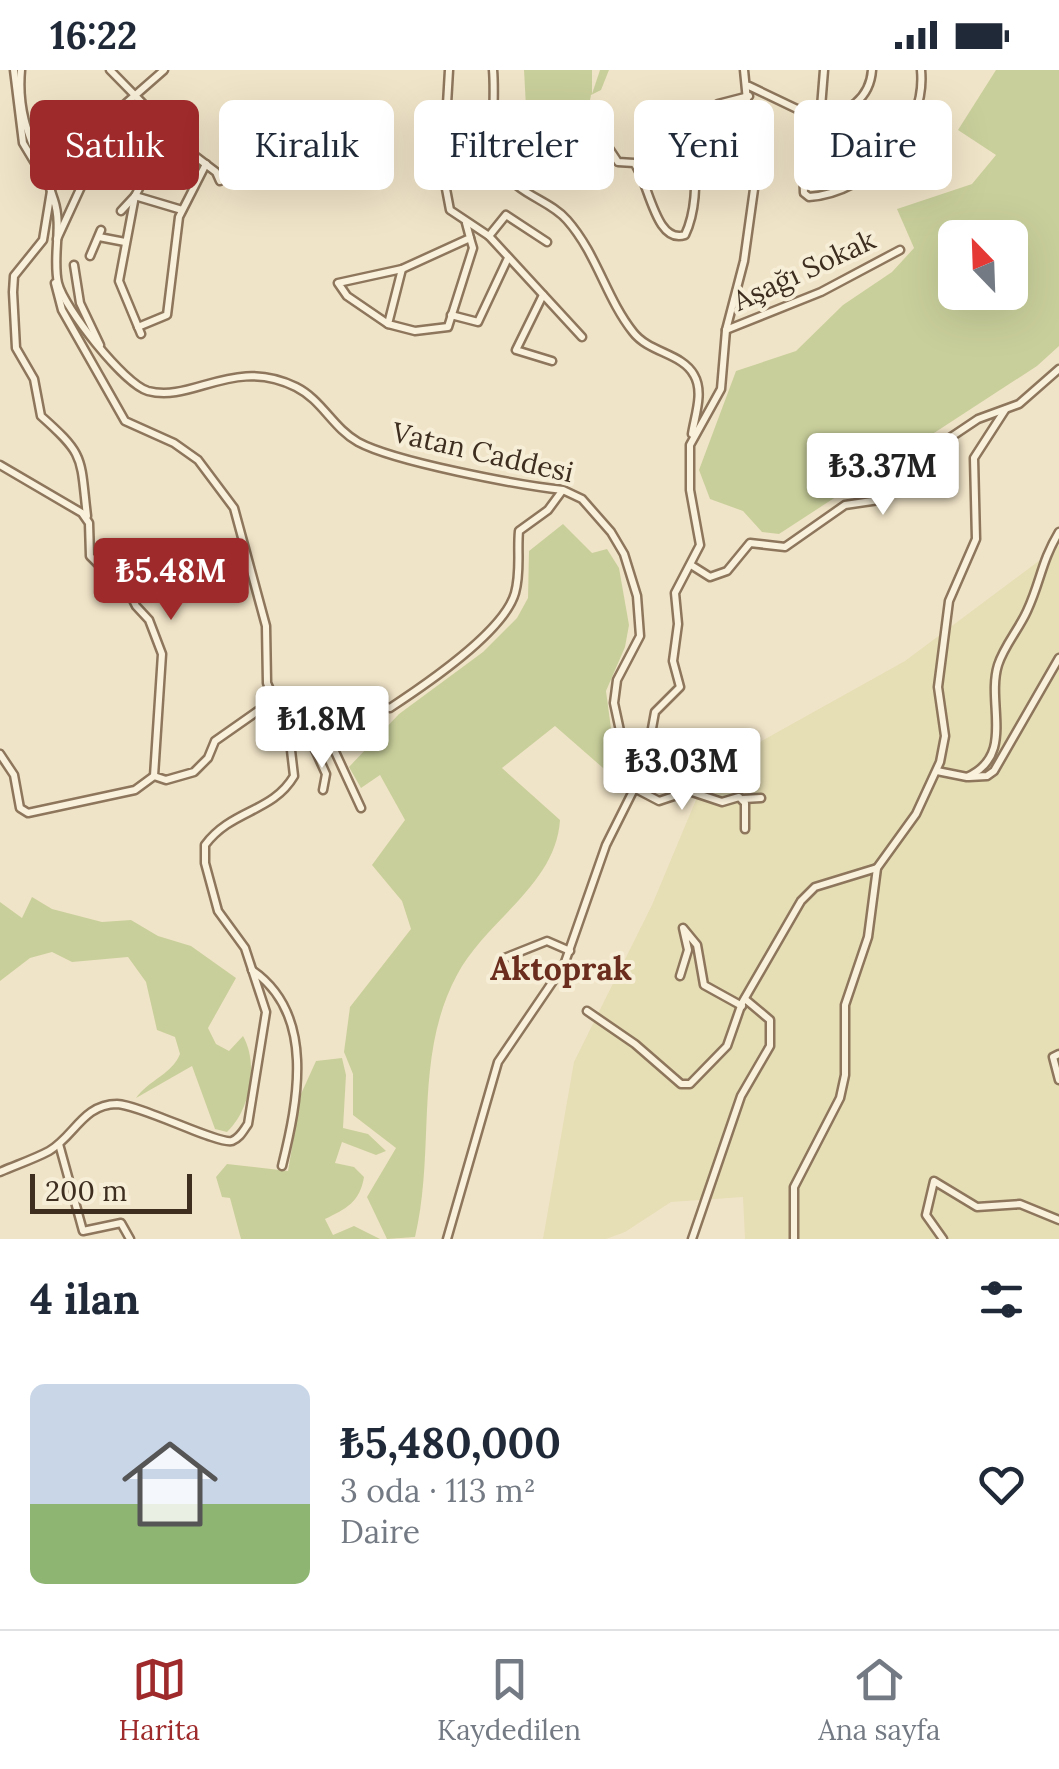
<!DOCTYPE html>
<html lang="tr">
<head>
<meta charset="utf-8">
<style>
  :root { --surface:#fff; --page:#f6f6f7; --text:#1f2937; --muted:#747a83; --line:#e0e1e3; --accent:#9e2a2b }
  body { margin:0; font-family:Lora,serif; background:var(--page); color:var(--text); height:100vh; display:flex; flex-direction:column; font-size:38px; white-space:nowrap }
  * { box-sizing:border-box; margin:0 }
  p { font-size:32px; color:var(--muted) }
  .icon { flex:none; width:55px; height:55px; fill:none; stroke:currentColor; stroke-width:2; stroke-linecap:round; stroke-linejoin:round }
  .map { position:relative; height:1169px; overflow:hidden }
  .drawer { display:flex; flex-direction:column; background:var(--surface); flex:1 }
  .drawer>* { flex:none }
  .hud { position:absolute; left:30px; top:30px; width:1000px; height:90px; display:flex; gap:20px }
  .needle { width:65px; rotate:337deg }
  .controls { position:absolute; left:938px; top:150px; display:grid; gap:20px }
  .controls a { display:grid; place-items:center; width:90px; height:90px; border-radius:15px; background:var(--surface); box-shadow:0 10px 40px #0002; font-size:50px }
  .scale { position:absolute; left:30px; bottom:25px; width:162px; box-sizing:border-box; padding-left:10px; border:5px solid #3d2e20; border-top:0; font-size:28px; line-height:35px; white-space:nowrap; color:#3d2e20; -webkit-text-stroke:8px #f7eed8; paint-order:stroke }
  .price { position:absolute; translate:-50% -85px; padding:0 22px; border-radius:10px; background:#fff; color:#222; font-size:32px; line-height:65px; filter:drop-shadow(0 2px 5px #0008) }
  .price::after { content:''; position:absolute; left:50%; top:60px; width:30px; height:22px; margin-left:-15px; background:inherit; clip-path:polygon(0 0,100% 0,50% 100%) }
  .price.active { background:var(--accent); color:#fff }
  ul { padding:0; list-style:none }
  li { display:flex; align-items:center; gap:30px; height:250px; padding:0 30px }
  li span { display:grid; place-items:center; flex:none; width:280px; height:200px; border-radius:15px; color:#555 }
  li>.icon { margin-inline-start:auto }
  span .icon { width:120px; height:120px; fill:#fffc; stroke-width:1 }
  li b { font-size:42px }
  h2 { display:flex; justify-content:space-between; align-items:center; height:120px; padding:0 30px; font-size:42px }
  .chip { padding:0 35px; border-radius:15px; background:var(--surface); box-shadow:0 10px 40px #0002; font-size:35px; line-height:90px }
  .chip.active { background:var(--accent); color:#fff }
  .status { display:flex; justify-content:space-between; align-items:center; height:70px; padding:0 50px; background:var(--surface); direction:ltr }
  .status svg { height:28px; fill:currentColor }
  .menu { display:flex; justify-content:space-around; align-items:center; height:140px; border-top:2px solid var(--line); background:var(--surface); font-size:28px; color:var(--muted) }
  .menu a { display:grid; justify-items:center; gap:5px }
  .menu .active { color:var(--accent) }
  .map>svg:first-child { display:block }
  .farmland { fill:#e6deb5 }
  .green { fill:#c9cf9b; fill-rule:evenodd }
  .lines { fill:none; stroke-linecap:round; stroke-linejoin:round }
  .minor-casing { stroke:#8d765c; stroke-width:11 }
  .minor { stroke:#faf1dc; stroke-width:6 }
  .labels { text-anchor:middle; stroke-width:8; stroke-linejoin:round; paint-order:stroke }
  .street-label { font-size:28px; fill:#3d2e20; stroke:#f7eed8 }
  .quarter-label { font-size:32px; font-weight:bold; fill:#6b2e1e; stroke:#f7eed8 }
</style>
</head>
<body>
<div class="status"><b>16:22</b><svg viewBox="0 0 49 12"><path d="M0 12V9h3v3zM5 12V6h3v6zM10 12V3h3v9zM15 12V0h3v12zM26 1h20v11H26zM47 4h2v5h-2z"/></svg></div>
<div class="map">
<svg width="1059" height="1169" viewBox="0 0 1059 1169">
  <rect width="100%" height="100%" fill="#f0e4c8"/>
  <polygon class="farmland" points="1059,476 1059,1169 745,1169 743,1127 671,1132 625,1162 606,1169 543,1169 574,992 652,835 708,701 905,591"/>
  <g class="green">
    <path d="M524,0H592V24L600,0H609L601,20L591,25L583,67L568,103C536,92 518,79 510,45L526,37Z"/>
    <path d="M996,0H1059V276L1037,296L779,464L762,462L743,441L710,429L699,400L736,301L796,281L843,235L892,202L914,178L897,139L972,114L996,85L958,60ZM955,168H1010V222H955Z"/>
    <path d="M563,454L592,483L607,479L619,498L629,555L625,577L606,621L618,711L555,656L502,698L560,750C556,815 486,850 457,905C413,987 436,1079 415,1167L387,1169L367,1127L396,1078L353,1045V1004L344,982L350,937L411,859L402,831L372,795L405,750L380,705L361,718L349,697L399,644L483,582L517,548L528,528L529,481Z"/>
    <path d="M32,827L52,839L102,852L131,850L158,866L191,876L236,908L208,958L216,974L229,981L243,966C259,994 250,1041 227,1062L215,1059L192,996L136,1028C149,1010 172,1004 180,984L175,967L157,960L146,912L128,887L72,892L52,882L30,888L0,911V832L22,848Z"/>
    <path d="M342,988L346,1005L343,1058L368,1064L386,1081L376,1085L342,1072L335,1093L354,1097L364,1107C360,1132 346,1139 325,1149L333,1165L354,1156L380,1169H241L230,1128L222,1127L216,1107L227,1094L288,1101L301,1024L316,991Z"/>
  </g>
  <g class="lines">
    <g class="minor-casing">
      <g id="minor">
        <polyline points="14,0 23,73 41,103"/>
        <path d="M21,0C16,54 39,83 54,130C63,157 52,186 58,213C64,238 124,314 148,321C193,333 233,286 296,317C322,330 333,358 358,372C395,392 518,415 563,420L582,429L611,462L624,484L637,526L640,566L617,610L614,633L633,721L606,775L564,895L498,992L447,1169"/>
        <polyline points="110,0 165,56 170,67 216,102 220,111"/>
        <polyline points="449,0 443,103 450,140 489,166 582,267"/>
        <path d="M493,0C496,31 488,70 503,98C516,125 549,129 567,150C597,184 606,228 633,262C649,283 682,283 694,305C704,322 695,345 692,364"/>
        <path d="M824,0L820,50C801,69 803,98 804,123L809,127C870,123 927,60 921,0"/>
        <path d="M749,16L820,50C848,42 870,29 872,0"/>
        <path d="M598,62L618,92L634,93C649,111 655,175 685,165C701,131 693,91 695,55L718,34L749,26"/>
        <path d="M51,121L43,170L14,206L13,222L16,278L34,309L41,346C86,386 80,387 87,446"/>
        <polyline points="135,126 182,140"/>
        <polyline points="121,141 134,127"/>
        <polyline points="489,166 506,145 547,172"/>
        <polyline points="99,167 125,172"/>
        <polyline points="57,169 115,43 164,0"/>
        <polyline points="90,186 101,160"/>
        <polyline points="74,195 80,233 100,275"/>
        <polyline points="402,199 388,254 415,261 448,257 473,178 470,168"/>
        <polyline points="543,225 516,280 552,291"/>
        <polyline points="451,245 478,252 508,188"/>
        <polyline points="388,254 347,226 338,213 402,199 470,168 466,153"/>
        <polyline points="138,257 167,245 179,147 206,94"/>
        <polyline points="726,260 821,222 900,180"/>
        <polyline points="141,264 119,211 135,126 168,63"/>
        <polyline points="0,395 82,443 89,453 90,486 100,496 119,502 136,536 149,550 162,584 154,706 166,710 194,702 208,688 215,671 272,631"/>
        <polyline points="691,495 710,507 727,501 750,473 785,477 845,435 879,430 899,402 978,349 1019,334 1059,299"/>
        <polyline points="319,647 361,738"/>
        <polyline points="302,651 326,704 323,720"/>
        <path d="M285,655L323,647L359,629L390,638C425,615 504,562 515,523C521,502 517,481 519,461L548,440L562,421"/>
        <polyline points="0,684 14,705 20,738 28,743 135,720 154,706"/>
        <path d="M937,701L967,707C1016,685 986,634 998,595C1004,576 1019,559 1027,541C1041,511 1041,492 1059,462"/>
        <polyline points="969,707 987,706 994,701 1059,588"/>
        <polyline points="638,720 659,731 689,721 722,732 739,727 745,733 745,759"/>
        <polyline points="633,721 642,713 655,642 680,617 673,591 678,554 675,523 700,475 690,420 690,375 721,319 726,260 744,191 755,112 744,0"/>
        <polyline points="743,729 761,728"/>
        <polyline points="502,889 547,871 570,881"/>
        <path d="M252,900C316,944 298,1031 282,1096"/>
        <polyline points="680,906 688,880 683,858 697,875 704,915 742,936"/>
        <polyline points="587,941 635,974 681,1014 690,1014 727,976 742,933 801,831 815,817 877,798"/>
        <polyline points="1059,984 1053,987 1059,1010"/>
        <polyline points="59,1074 83,1161 121,1153 130,1169"/>
        <path d="M0,1102C16,1095 34,1089 49,1081C74,1067 83,1034 117,1034C141,1035 219,1075 232,1071C240,1068 243,1061 248,1054L266,942L245,878L218,841L205,793V775C232,739 272,743 294,706L289,663L267,613L266,556L234,438L198,390L174,373L125,351L62,240L55,213"/>
        <polyline points="692,1169 741,1026 770,976 770,950 745,929"/>
        <polyline points="794,1169 794,1117 840,1028 845,1005 845,935 868,867 877,798 916,744 940,692 945,666 938,617 949,531 976,469 974,388 1005,340"/>
        <polyline points="943,1169 926,1145 934,1111 977,1137 1020,1134 1059,1150"/>
      </g>
    </g>
    <use href="#minor" class="minor"/>
  </g>
  <g class="labels">
    <g class="street-label">
      <text transform="translate(804 200) rotate(-25)" y="10">Aşağı Sokak</text>
      <text transform="translate(483 382) rotate(13)" y="10">Vatan Caddesi</text>
    </g>
    <g class="quarter-label">
      <text x="561" y="910">Aktoprak</text>
    </g>
  </g>
</svg>
<div class="controls">
<a><svg class="needle" viewBox="-14 -14 28 28"><path d="M0-13l5 13h-10z" fill="#e53935"/><path d="M0 13l5-13h-10z" fill="#747a83"/></svg></a>
</div>
<div class="scale">200 m</div>
<b class="price" style="left:883px;top:448px">₺3.37M</b>
<b class="price active" style="left:171px;top:553px">₺5.48M</b>
<b class="price" style="left:322px;top:701px">₺1.8M</b>
<b class="price" style="left:682px;top:743px">₺3.03M</b>
<div class="hud">
<a class="chip active">Satılık</a>
<a class="chip">Kiralık</a>
<a class="chip">Filtreler</a>
<a class="chip">Yeni</a>
<a class="chip">Daire</a>
</div>
</div>
<section class="drawer">
<h2>4 ilan<svg class="icon" aria-label="filters" viewBox="0 0 24 24"><path d="M4 7h16M4 17h16"/><circle cx="9" cy="7" r="2"/><circle cx="15" cy="17" r="2"/></svg></h2>
<ul>
<li><span style="background:linear-gradient(#c9d6e8 60%,#8fb573 0)"><svg class="icon" aria-label="home" viewBox="0 0 24 24"><path d="M3 11l9-7 9 7M6 9v11h12V9"/></svg></span><div><b>₺5,480,000</b><p>3 oda · 113 m²</p><p>Daire</p></div><svg class="icon" aria-label="heart" viewBox="0 0 24 24"><path d="M12 20l-8-8c-3-5 5-10 8-4 3-6 11-1 8 4z"/></svg></li>
</ul>
</section>
<nav class="menu">
<a class="active"><svg class="icon" aria-label="map" viewBox="0 0 24 24"><path d="M3 6l6-2 6 2 6-2v14l-6 2-6-2-6 2zM9 4v14M15 6v14"/></svg>Harita</a>
<a><svg class="icon" aria-label="saved" viewBox="0 0 24 24"><path d="M7 4h10v16l-5-4-5 4z"/></svg>Kaydedilen</a>
<a><svg class="icon" aria-label="home" viewBox="0 0 24 24"><path d="M3 11l9-7 9 7M6 9v11h12V9"/></svg>Ana sayfa</a>
</nav>
</body>
</html>
